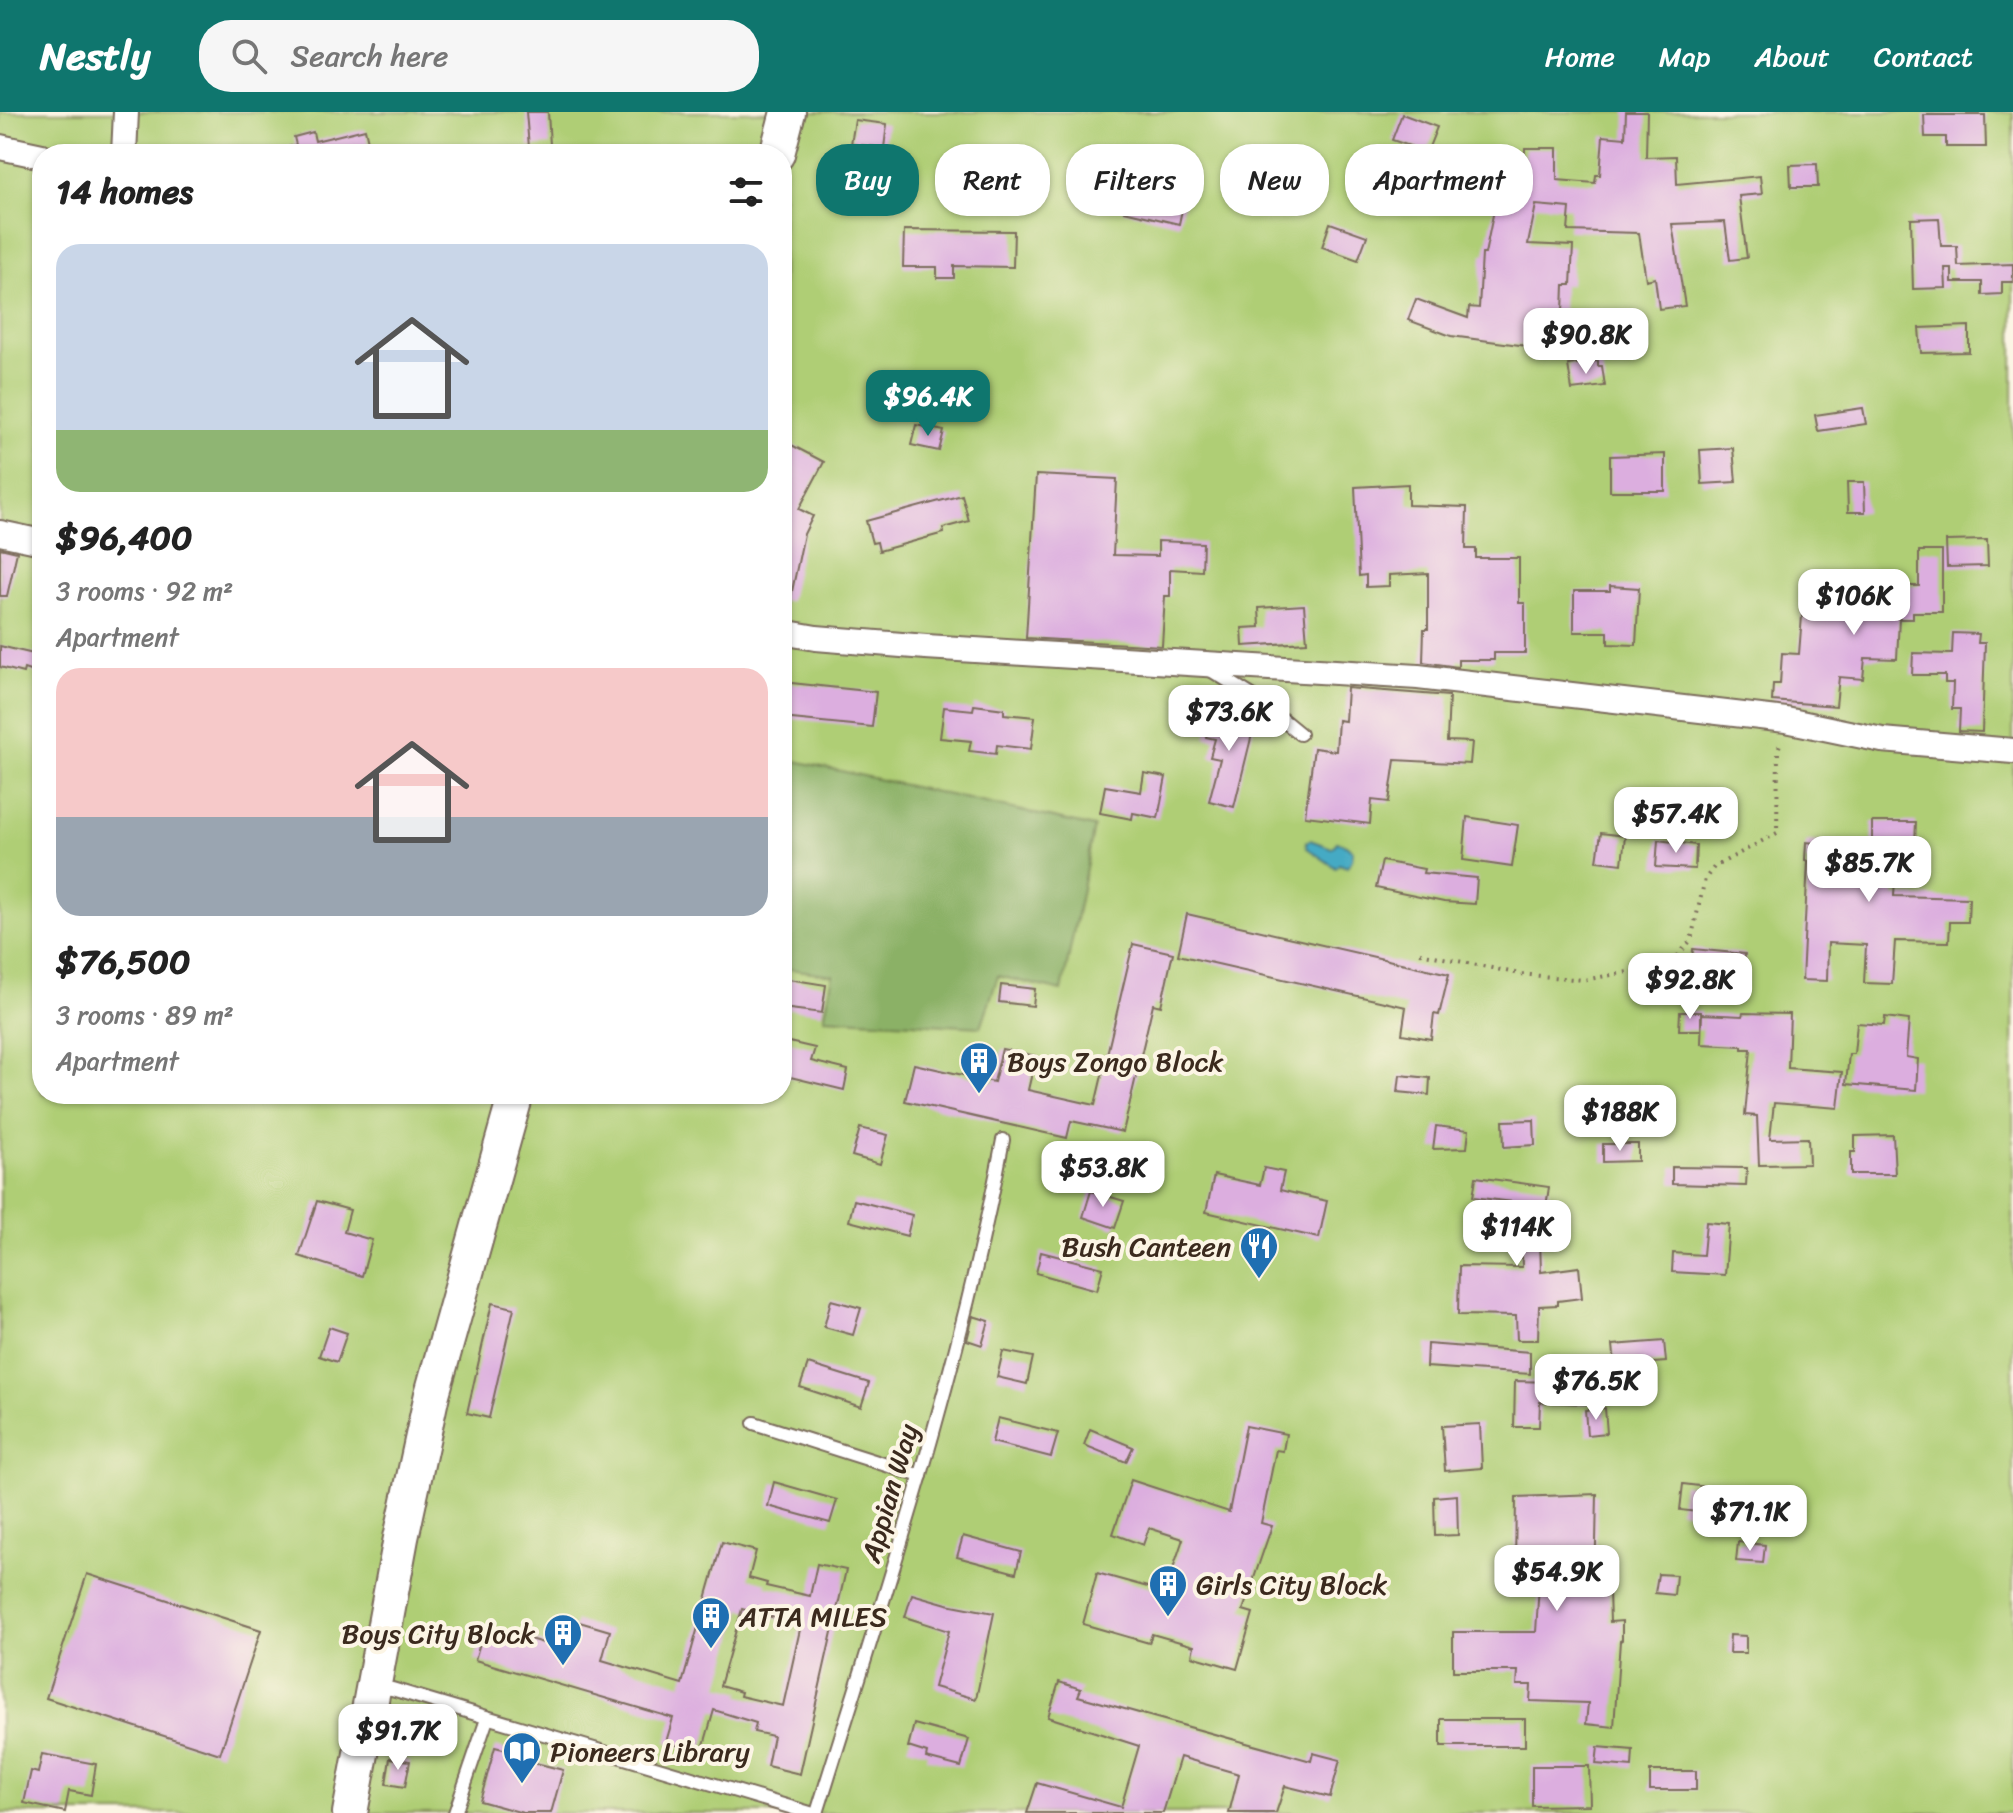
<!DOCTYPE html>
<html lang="en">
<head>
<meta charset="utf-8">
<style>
  :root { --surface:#fff; --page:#f6f6f6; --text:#222; --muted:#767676; --accent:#0f766e }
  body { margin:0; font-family:Sriracha,sans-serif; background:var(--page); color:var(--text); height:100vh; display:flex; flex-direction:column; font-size:30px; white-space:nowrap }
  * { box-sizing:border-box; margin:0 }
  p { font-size:26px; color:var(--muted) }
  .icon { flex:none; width:44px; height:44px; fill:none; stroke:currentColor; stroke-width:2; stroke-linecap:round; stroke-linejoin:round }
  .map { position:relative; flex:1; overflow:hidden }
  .panel { position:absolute; left:32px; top:32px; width:760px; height:960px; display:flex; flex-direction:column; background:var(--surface); border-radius:32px; box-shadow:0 2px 6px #0004 }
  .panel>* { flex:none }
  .top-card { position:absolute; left:816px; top:32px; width:760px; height:72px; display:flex; gap:16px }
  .price { position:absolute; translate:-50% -68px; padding:0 18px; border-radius:16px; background:#fff; color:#222; font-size:26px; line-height:52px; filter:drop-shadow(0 2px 4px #0008) }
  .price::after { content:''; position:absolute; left:50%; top:48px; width:24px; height:18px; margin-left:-12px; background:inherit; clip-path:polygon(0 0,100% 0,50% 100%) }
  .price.active { background:var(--accent); color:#fff }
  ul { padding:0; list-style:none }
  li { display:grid; align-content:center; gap:16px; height:424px; padding:0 24px }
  li span { display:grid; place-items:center; height:248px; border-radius:24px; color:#555 }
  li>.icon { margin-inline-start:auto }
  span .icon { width:144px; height:144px; fill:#fffc; stroke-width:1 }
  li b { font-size:34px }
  h2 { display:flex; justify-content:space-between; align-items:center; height:96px; padding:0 24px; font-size:34px }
  .tag { padding:0 28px; border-radius:32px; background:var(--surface); box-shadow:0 2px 6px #0004; font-size:28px; line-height:72px }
  .tag.active { background:var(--accent); color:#fff }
  header { display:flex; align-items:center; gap:48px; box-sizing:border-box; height:112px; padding:0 40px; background:var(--accent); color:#fff }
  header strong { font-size:38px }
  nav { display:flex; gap:44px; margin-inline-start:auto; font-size:28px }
  .search { width:560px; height:72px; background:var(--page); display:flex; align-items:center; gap:20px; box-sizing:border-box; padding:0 28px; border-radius:32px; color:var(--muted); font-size:30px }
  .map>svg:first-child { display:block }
  .green { fill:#afce75; stroke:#757c4a; stroke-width:2; fill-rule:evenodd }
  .forest { fill:#8bb166; stroke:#636e42; stroke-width:2 }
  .water { fill:#44aac4; stroke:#406a71; stroke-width:2 }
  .building { fill:#dcaedf; fill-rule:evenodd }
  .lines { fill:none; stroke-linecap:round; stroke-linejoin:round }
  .service-casing { stroke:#7c6d5d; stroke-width:16 }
  .minor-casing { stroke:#7c6d5d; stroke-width:28 }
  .secondary-casing { stroke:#7c6d5d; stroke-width:38 }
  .path { stroke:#7c6d5d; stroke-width:4; stroke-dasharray:2 6; stroke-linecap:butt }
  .service { stroke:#fff; stroke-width:12 }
  .minor { stroke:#fff; stroke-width:24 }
  .secondary { stroke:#fff; stroke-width:34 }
  .labels { text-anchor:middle; stroke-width:8; stroke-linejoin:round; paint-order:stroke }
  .poi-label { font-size:28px; fill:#3b2a1e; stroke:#fcf5e5; text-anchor:start }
  .street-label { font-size:28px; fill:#3b2a1e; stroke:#fcf5e5 }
</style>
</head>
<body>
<header>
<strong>Nestly</strong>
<div class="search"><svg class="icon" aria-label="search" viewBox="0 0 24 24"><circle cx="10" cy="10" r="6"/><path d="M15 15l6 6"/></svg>Search here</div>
<nav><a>Home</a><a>Map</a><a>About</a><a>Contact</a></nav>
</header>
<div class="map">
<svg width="2013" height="1701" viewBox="0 0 2013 1701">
  <rect width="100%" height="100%" fill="#fcf5e5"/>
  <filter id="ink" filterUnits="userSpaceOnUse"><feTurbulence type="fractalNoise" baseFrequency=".0125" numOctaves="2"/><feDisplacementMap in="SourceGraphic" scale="16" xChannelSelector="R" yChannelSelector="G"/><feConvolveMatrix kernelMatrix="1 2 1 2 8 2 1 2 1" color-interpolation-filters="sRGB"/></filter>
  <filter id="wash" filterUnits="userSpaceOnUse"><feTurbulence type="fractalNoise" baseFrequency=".006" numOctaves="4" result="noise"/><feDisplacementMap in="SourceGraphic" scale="32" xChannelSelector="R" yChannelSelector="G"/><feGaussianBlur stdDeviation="1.8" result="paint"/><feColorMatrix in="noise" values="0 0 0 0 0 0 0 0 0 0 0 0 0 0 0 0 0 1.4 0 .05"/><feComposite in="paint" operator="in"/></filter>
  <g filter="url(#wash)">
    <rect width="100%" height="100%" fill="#f5ead1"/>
    <path class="green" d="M0,0H2013V1701H0ZM42,42H782V982H42Z"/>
    <polygon class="forest" points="782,646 1094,715 1062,879 998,864 981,915 824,906 833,863 782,856"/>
    <polygon class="water" points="1310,728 1332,736 1337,730 1346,733 1353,739 1352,748 1347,755 1339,752 1336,756 1307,736 1306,730"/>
    <g id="blocks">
      <g class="building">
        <polygon points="526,0 548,0 550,33 529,35"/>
        <polygon points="1626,0 1647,0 1646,45 1676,44 1677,72 1760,64 1762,82 1739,84 1747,146 1730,148 1725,110 1672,112 1685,194 1659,197 1655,166 1646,168 1639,121 1568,119 1570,96 1536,93 1528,132 1573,134 1571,173 1564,173 1563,200 1559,199 1559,238 1451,224 1408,208 1416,187 1468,206 1469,195 1479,196 1482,142 1485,142 1496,88 1502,89 1505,78 1510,79 1510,75 1524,78 1525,36 1557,36 1557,68 1595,71 1596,63 1600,63 1603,24 1625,26"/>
        <polygon points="1402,2 1437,15 1427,40 1392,28"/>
        <polygon points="1924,3 1985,3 1986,35 1946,35 1946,25 1925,25"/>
        <polygon points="855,8 887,12 884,36 851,32"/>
        <polygon points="365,17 369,34 353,38 354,42 289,42 288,35 296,33 294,25 313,20 315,29"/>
        <polygon points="1817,52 1818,75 1791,75 1790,53"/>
        <polygon points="1131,71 1185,83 1179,112 1124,99"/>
        <polygon points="1939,106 1941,134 1957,134 1958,154 2013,152 2013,170 2002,170 2002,182 1982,183 1982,170 1952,170 1952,156 1945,156 1946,176 1913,177 1911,107"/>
        <polygon points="1330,111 1367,124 1358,148 1322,135"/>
        <polygon points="904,118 1014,119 1013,155 954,154 954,166 937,166 937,155 903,155"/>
        <polygon points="1969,214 1969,240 1921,241 1919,216"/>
        <polygon points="1598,249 1598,254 1602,254 1605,274 1572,278 1568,253"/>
        <polygon points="1863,296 1866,312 1818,319 1815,303"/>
        <polygon points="916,313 944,319 939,339 911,333"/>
        <polygon points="782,328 824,350 799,397 813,404 804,422 790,489 782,489"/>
        <polygon points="1733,336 1736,370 1702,372 1700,338"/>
        <polygon points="1665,342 1665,379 1610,379 1610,344"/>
        <polygon points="1036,363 1117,367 1113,443 1158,444 1158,429 1203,431 1202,459 1170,457 1170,484 1165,484 1162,534 1026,526"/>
        <polygon points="1847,370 1864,370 1865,400 1848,400"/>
        <polygon points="1408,372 1408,393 1467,395 1466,437 1476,437 1476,446 1519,446 1519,491 1525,491 1525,541 1494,541 1494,548 1458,548 1458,555 1423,550 1424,517 1428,517 1428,461 1389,463 1389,474 1366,475 1366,463 1359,464 1355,375"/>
        <polygon points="962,383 969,409 943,416 944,421 879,439 877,430 872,431 866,409"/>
        <polygon points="1987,428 1988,454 1947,455 1946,429"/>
        <polygon points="0,436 17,440 7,484 0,484"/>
        <polygon points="1919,439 1942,439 1942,500 1913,500 1913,507 1899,507 1897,547 1865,546 1863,567 1839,565 1836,594 1772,589 1773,572 1780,572 1782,541 1799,542 1803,491 1882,496 1882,474 1919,474"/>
        <polygon points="1610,474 1639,476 1636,533 1608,532 1608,520 1574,520 1574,479 1610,479"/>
        <polygon points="1304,493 1307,530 1243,534 1242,516 1260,515 1259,496"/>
        <polygon points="1953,521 1979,522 1978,531 1985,531 1982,620 1959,619 1960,597 1952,597 1953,571 1945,571 1945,563 1912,563 1913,541 1952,542"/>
        <polygon points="0,534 42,544 42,563 24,557 23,561 0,555"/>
        <polygon points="782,570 876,580 872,615 782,606"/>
        <polygon points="1347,576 1449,584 1447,629 1472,630 1470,652 1395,648 1389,690 1372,688 1370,712 1305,704 1314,636 1336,639 1338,608 1345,609"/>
        <polygon points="974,593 1004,597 1004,602 1035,605 1031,637 997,633 996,642 969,639 971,629 940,626 944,595 973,598"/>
        <polygon points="1213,596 1256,606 1234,695 1209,689 1220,647 1210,645 1215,627 1206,625"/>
        <polygon points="1144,661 1166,665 1158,706 1133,701 1132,707 1100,701 1105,674 1141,680"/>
        <polygon points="1467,705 1518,713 1512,755 1463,748"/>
        <polygon points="1872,710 1916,710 1915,732 1897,732 1894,784 1969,786 1968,810 1950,810 1949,830 1895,829 1892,872 1864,871 1866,833 1828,831 1827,869 1802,868 1808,749 1805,748 1806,730 1872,736"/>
        <polygon points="1601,721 1625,724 1622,752 1597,749"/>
        <polygon points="1658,728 1696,733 1695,757 1656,755"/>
        <polygon points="1382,749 1424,757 1423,761 1477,766 1475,792 1444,790 1376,776"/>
        <polygon points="1187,802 1449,862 1439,903 1434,902 1431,927 1402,922 1406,895 1178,843"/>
        <polygon points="1133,832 1173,841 1161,894 1153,892 1123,1020 1071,1009 1067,1026 905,989 914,952 994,970 1002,937 1036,944 1028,978 1095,993"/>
        <polygon points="1693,837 1745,842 1742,870 1690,865"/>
        <polygon points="782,866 826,873 822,901 782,896"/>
        <polygon points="1001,873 1035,877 1033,894 999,890"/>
        <polygon points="1680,900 1701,900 1701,918 1679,918"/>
        <polygon points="1743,901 1790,902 1788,956 1842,960 1838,996 1774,991 1770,1027 1808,1026 1809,1052 1759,1053 1757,1004 1745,1003 1751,937 1742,937 1742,934 1701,932 1702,902 1742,904"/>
        <polygon points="1885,905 1909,908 1906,945 1918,947 1916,978 1846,972 1849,942 1854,942 1857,911 1884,913"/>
        <polygon points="789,930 815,936 811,949 848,958 844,978 782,963"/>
        <polygon points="1400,963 1430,966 1429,983 1398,980"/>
        <polygon points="1534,1008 1535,1033 1504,1035 1503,1009"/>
        <polygon points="1436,1014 1469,1018 1467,1036 1433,1037"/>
        <polygon points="860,1016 888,1023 880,1052 852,1044"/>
        <polygon points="1893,1023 1895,1062 1851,1062 1851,1040 1855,1040 1855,1024"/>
        <polygon points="1603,1032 1638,1032 1638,1049 1603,1050"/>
        <polygon points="1672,1055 1747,1056 1746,1074 1672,1072"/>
        <polygon points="1264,1056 1284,1060 1280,1078 1327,1089 1319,1126 1206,1100 1214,1063 1260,1073"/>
        <polygon points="1476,1065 1549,1075 1546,1095 1539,1094 1541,1160 1579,1155 1582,1186 1558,1189 1558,1193 1539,1194 1538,1228 1517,1228 1516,1204 1458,1203 1459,1154 1522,1155 1520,1091 1473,1085"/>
        <polygon points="1091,1079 1124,1089 1115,1116 1083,1105"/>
        <polygon points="854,1088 912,1103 907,1124 849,1109"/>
        <polygon points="317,1089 350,1098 344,1120 372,1128 362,1164 299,1144"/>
        <polygon points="1706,1110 1729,1112 1725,1163 1672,1160 1673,1141 1703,1143"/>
        <polygon points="1041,1140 1103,1156 1097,1178 1036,1161"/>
        <polygon points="831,1188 861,1196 853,1223 824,1215"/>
        <polygon points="492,1191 514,1196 489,1306 467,1301"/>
        <polygon points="973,1204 989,1209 982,1233 967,1228"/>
        <polygon points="329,1215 347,1221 337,1250 319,1244"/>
        <polygon points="1664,1229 1666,1250 1615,1254 1613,1233"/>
        <polygon points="1427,1232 1530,1240 1530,1262 1426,1255"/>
        <polygon points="1003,1239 1033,1245 1027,1272 997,1265"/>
        <polygon points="808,1252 869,1271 861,1295 800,1275"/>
        <polygon points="1515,1269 1589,1271 1588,1292 1540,1290 1539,1315 1514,1315"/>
        <polygon points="1605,1296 1607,1321 1587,1323 1585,1298"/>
        <polygon points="998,1306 1058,1321 1051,1345 992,1330"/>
        <polygon points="1480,1312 1482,1356 1445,1359 1442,1314"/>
        <polygon points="1246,1314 1286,1322 1283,1339 1276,1338 1261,1411 1272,1414 1243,1498 1253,1501 1237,1557 1192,1544 1194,1534 1152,1522 1149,1531 1083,1512 1097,1461 1162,1479 1164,1473 1167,1474 1183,1427 1149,1416 1143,1433 1113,1422 1131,1368 1229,1400"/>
        <polygon points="1090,1317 1133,1335 1126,1350 1084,1333"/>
        <polygon points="774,1370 837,1388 830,1411 768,1394"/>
        <polygon points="1683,1372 1732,1378 1732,1375 1757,1377 1755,1407 1680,1398"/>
        <polygon points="1597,1382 1595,1478 1609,1478 1610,1510 1622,1509 1622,1528 1620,1529 1614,1615 1586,1612 1588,1591 1530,1589 1531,1573 1517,1573 1518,1559 1453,1559 1453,1520 1536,1520 1540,1456 1515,1455 1516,1385"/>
        <polygon points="1457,1383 1458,1423 1435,1424 1434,1385"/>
        <polygon points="963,1424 1021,1440 1016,1461 957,1445"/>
        <path d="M722,1430L756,1439L749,1466L767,1471L766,1474L810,1484L817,1452L846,1458L800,1662L767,1654L773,1624L754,1620L756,1611L714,1598L702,1640L666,1630L673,1606L475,1548L485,1514L567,1538L576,1509L610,1519L602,1548L682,1572ZM742,1497L801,1513L783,1594L740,1584L741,1580L720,1574Z"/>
        <polygon points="1738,1430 1765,1433 1763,1451 1736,1449"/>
        <polygon points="87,1462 261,1518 220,1642 46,1586"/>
        <polygon points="1658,1462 1676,1463 1674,1483 1655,1481"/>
        <polygon points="912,1482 947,1492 994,1501 976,1587 934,1575 949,1519 905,1505"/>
        <polygon points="1730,1523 1746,1524 1746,1541 1729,1541"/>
        <polygon points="1059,1570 1081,1577 1078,1584 1311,1649 1313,1641 1340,1648 1330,1685 1285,1674 1276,1701 1229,1701 1239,1662 1180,1645 1163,1701 1027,1701 1037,1671 1121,1695 1139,1634 1048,1605"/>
        <rect x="1441" y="1607" width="84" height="27"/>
        <polygon points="914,1612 969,1627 961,1655 926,1646 927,1641 908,1635"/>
        <polygon points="495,1635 534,1645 532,1650 563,1658 551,1701 523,1701 480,1689"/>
        <polygon points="1598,1635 1633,1638 1632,1655 1596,1652"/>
        <polygon points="42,1642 96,1652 91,1683 69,1679 65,1700 24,1691 31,1659 38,1661"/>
        <polygon points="390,1646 410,1649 405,1675 386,1672"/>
        <polygon points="1532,1654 1589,1654 1590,1693 1532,1694"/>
        <rect x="1650" y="1659" width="46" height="19"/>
      </g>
    </g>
  </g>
  <g filter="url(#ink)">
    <use href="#blocks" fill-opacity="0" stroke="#7c6d5d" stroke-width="2"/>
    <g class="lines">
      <g class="service-casing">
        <g id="service">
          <polyline points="1207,556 1256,586 1300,622"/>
          <polyline points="754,1311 921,1364"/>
          <polyline points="376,1576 392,1577 810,1701"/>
          <polyline points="455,1701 487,1607"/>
          <path d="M817,1701C886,1479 960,1257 1003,1028"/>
        </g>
      </g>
      <g class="minor-casing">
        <g id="minor">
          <polyline points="0,35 42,44"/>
          <polyline points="124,42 126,0"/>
          <polyline points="0,421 42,430"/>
          <polyline points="782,520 816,526 926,535 1418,565 1786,608 1882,628 2013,639"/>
        </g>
      </g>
      <g class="secondary-casing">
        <g id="secondary">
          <polyline points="777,42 788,0"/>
          <polyline points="350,1701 401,1426 432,1282 516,982"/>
        </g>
      </g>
      <polyline class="path" points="1420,841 1520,862 1584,868 1639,858 1675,847 1691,828 1705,767 1714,755 1777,721 1778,638 1781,629"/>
      <use href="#service" class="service"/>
      <use href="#minor" class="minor"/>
      <use href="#secondary" class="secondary"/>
    </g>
  </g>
  <defs>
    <g id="building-pin" transform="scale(2)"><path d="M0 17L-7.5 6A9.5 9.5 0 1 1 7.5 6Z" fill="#1f6fb2" stroke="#fcf5e5"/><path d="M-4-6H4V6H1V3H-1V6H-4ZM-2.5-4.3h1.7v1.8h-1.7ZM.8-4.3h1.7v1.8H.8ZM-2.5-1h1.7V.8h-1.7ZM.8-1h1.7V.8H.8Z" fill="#fff"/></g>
    <g id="restaurant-pin" transform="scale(2)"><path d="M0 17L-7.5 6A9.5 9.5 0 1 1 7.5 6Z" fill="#1f6fb2" stroke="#fcf5e5"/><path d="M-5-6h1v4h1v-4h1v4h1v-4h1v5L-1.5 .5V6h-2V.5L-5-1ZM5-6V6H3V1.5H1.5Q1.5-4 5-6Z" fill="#fff"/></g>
    <g id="library-pin" transform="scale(2)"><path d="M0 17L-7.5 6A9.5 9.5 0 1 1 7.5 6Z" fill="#1f6fb2" stroke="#fcf5e5"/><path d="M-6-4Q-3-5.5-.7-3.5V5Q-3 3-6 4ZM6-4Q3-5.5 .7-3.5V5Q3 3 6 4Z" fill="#fff"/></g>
  </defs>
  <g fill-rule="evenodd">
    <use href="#building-pin" x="979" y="949"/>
    <use href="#restaurant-pin" x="1259" y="1134"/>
    <use href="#building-pin" x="1168" y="1472"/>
    <use href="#building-pin" x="711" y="1504"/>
    <use href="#building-pin" x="563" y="1521"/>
    <use href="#library-pin" x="522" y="1639"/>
  </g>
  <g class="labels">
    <g class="poi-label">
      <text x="1007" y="959">Boys Zongo Block</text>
      <text x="1231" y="1144" text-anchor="end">Bush Canteen</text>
      <text x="1196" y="1482">Girls City Block</text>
      <text x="739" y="1514">ATTA MILES</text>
      <text x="535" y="1531" text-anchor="end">Boys City Block</text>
      <text x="550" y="1649">Pioneers Library</text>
    </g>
    <g class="street-label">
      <text transform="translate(889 1381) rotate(-74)" y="10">Appian Way</text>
    </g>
  </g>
</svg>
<b class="price" style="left:1586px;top:264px">$90.8K</b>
<b class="price active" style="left:928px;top:326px">$96.4K</b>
<b class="price" style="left:1854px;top:525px">$106K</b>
<b class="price" style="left:1229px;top:641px">$73.6K</b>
<b class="price" style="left:1676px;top:743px">$57.4K</b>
<b class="price" style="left:1869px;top:792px">$85.7K</b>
<b class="price" style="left:1690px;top:909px">$92.8K</b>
<b class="price" style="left:1620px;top:1041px">$188K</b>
<b class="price" style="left:1103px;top:1097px">$53.8K</b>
<b class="price" style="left:1517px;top:1156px">$114K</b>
<b class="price" style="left:1596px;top:1310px">$76.5K</b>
<b class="price" style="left:1750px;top:1441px">$71.1K</b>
<b class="price" style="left:1557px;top:1501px">$54.9K</b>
<b class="price" style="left:398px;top:1660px">$91.7K</b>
<div class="top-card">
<a class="tag active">Buy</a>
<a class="tag">Rent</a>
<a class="tag">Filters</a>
<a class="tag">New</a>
<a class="tag">Apartment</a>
</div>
<section class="panel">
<h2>14 homes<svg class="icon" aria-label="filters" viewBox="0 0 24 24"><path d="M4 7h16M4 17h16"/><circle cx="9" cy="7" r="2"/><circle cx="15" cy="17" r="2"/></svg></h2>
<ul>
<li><span style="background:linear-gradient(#c9d6e8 75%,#8fb573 0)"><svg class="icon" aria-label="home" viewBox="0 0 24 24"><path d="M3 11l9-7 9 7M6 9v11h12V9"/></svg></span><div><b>$96,400</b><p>3 rooms · 92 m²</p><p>Apartment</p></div></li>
<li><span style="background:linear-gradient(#f6c9c9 60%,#9aa5b1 0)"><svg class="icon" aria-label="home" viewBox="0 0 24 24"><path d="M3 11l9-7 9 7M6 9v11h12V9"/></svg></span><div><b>$76,500</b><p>3 rooms · 89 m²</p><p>Apartment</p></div></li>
</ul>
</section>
</div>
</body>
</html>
